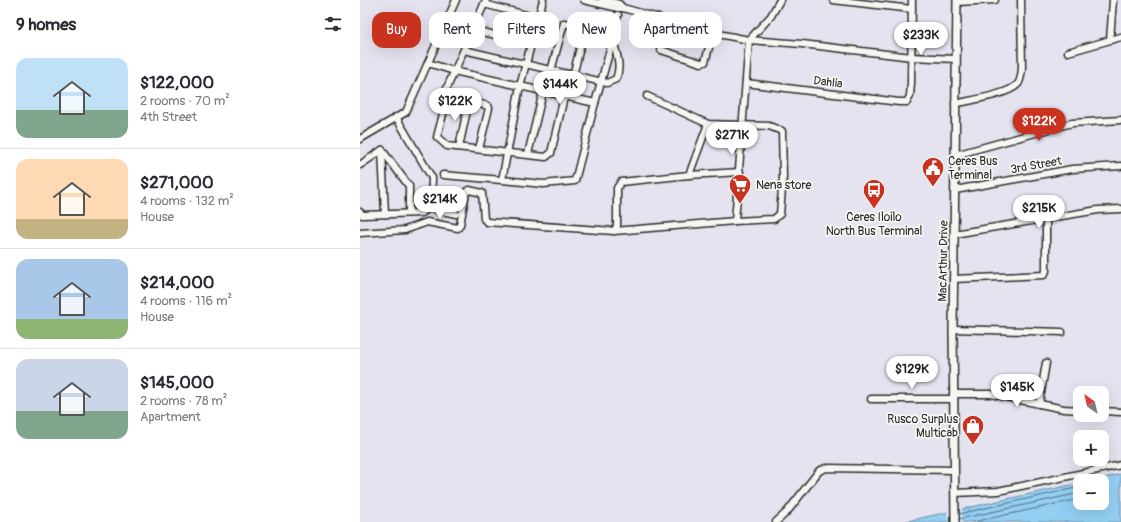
<!DOCTYPE html>
<html lang="en">
<head>
<meta charset="utf-8">
<style>
  :root { --surface:#fff; --page:#f2f2f3; --text:#2b2b33; --muted:#7c7c81; --line:#e1e1e2; --accent:#c8321e }
  body { margin:0; font-family:Pangolin,sans-serif; background:var(--page); color:var(--text); height:100vh; display:flex; flex-direction:column; font-size:15px; white-space:nowrap }
  * { box-sizing:border-box; margin:0 }
  p { font-size:13px; color:var(--muted) }
  .icon { flex:none; width:22px; height:22px; fill:none; stroke:currentColor; stroke-width:2; stroke-linecap:round; stroke-linejoin:round }
  .map { position:relative; flex:1; overflow:hidden }
  .side { display:flex; flex-direction:column; background:var(--surface); width:360px }
  .side>* { flex:none }
  .banner { position:absolute; left:12px; top:12px; width:380px; height:36px; display:flex; gap:8px }
  .needle { width:26px; rotate:326deg }
  .tools { position:absolute; left:713px; top:386px; display:grid; gap:8px }
  .tools a { display:grid; place-items:center; width:36px; height:36px; border-radius:8px; background:var(--surface); box-shadow:0 4px 16px #0002; font-size:20px }
  .price { position:absolute; translate:-50% -34px; padding:0 9px; border-radius:14px; background:#fff; color:#222; font-size:13px; line-height:26px; filter:drop-shadow(0 1px 2px #0008) }
  .price::after { content:''; position:absolute; left:50%; top:24px; width:12px; height:9px; margin-left:-6px; background:inherit; clip-path:polygon(0 0,100% 0,50% 100%) }
  .price.on { background:var(--accent); color:#fff }
  ul { padding:0; list-style:none }
  li { display:flex; align-items:center; gap:12px; height:100px; padding:0 16px }
  li+li { border-top:1px solid var(--line) }
  li span { display:grid; place-items:center; flex:none; width:112px; height:80px; border-radius:12px; color:#555 }
  li>.icon { margin-inline-start:auto }
  span .icon { width:48px; height:48px; fill:#fffc; stroke-width:1 }
  li b { font-size:17px }
  h2 { display:flex; justify-content:space-between; align-items:center; height:48px; padding:0 16px; font-size:17px }
  .pill { padding:0 14px; border-radius:12px; background:var(--surface); box-shadow:0 4px 16px #0002; font-size:14px; line-height:36px }
  .pill.on { background:var(--accent); color:#fff }
  main { display:flex; flex:1; min-height:0 }
  .map>svg:first-child { display:block }
  .water { fill:#92cff3; stroke:#698da3 }
  .pier { fill:#e4e3ef }
  .lines { fill:none; stroke-linecap:round; stroke-linejoin:round }
  .shore { stroke:#546d7b; stroke-width:1 }
  .minor-casing { stroke:#2b2b2b; stroke-width:9 }
  .major-casing { stroke:#2b2b2b; stroke-width:10 }
  .minor { stroke:#f6f6f2; stroke-width:6 }
  .major { stroke:#f6f6f2; stroke-width:7 }
  .labels { text-anchor:middle; stroke-width:3.5; stroke-linejoin:round; paint-order:stroke }
  .street-label { font-size:12px; fill:#2b2b2b; stroke:#f6f6f2 }
  .poi-label { font-size:12px; fill:#2b2b2b; stroke:#f6f6f2; text-anchor:start }
</style>
</head>
<body>
<main>
<section class="side">
<h2>9 homes<svg class="icon" aria-label="filters" viewBox="0 0 24 24"><path d="M4 7h16M4 17h16"/><circle cx="9" cy="7" r="2"/><circle cx="15" cy="17" r="2"/></svg></h2>
<ul>
<li><span style="background:linear-gradient(#bfe0f5 65%,#7fa58c 0)"><svg class="icon" aria-label="home" viewBox="0 0 24 24"><path d="M3 11l9-7 9 7M6 9v11h12V9"/></svg></span><div><b>$122,000</b><p>2 rooms · 70 m²</p><p>4th Street</p></div></li>
<li><span style="background:linear-gradient(#ffd9b3 75%,#c2b280 0)"><svg class="icon" aria-label="home" viewBox="0 0 24 24"><path d="M3 11l9-7 9 7M6 9v11h12V9"/></svg></span><div><b>$271,000</b><p>4 rooms · 132 m²</p><p>House</p></div></li>
<li><span style="background:linear-gradient(#a9c7e8 75%,#8fb573 0)"><svg class="icon" aria-label="home" viewBox="0 0 24 24"><path d="M3 11l9-7 9 7M6 9v11h12V9"/></svg></span><div><b>$214,000</b><p>4 rooms · 116 m²</p><p>House</p></div></li>
<li><span style="background:linear-gradient(#c9d6e8 65%,#7fa58c 0)"><svg class="icon" aria-label="home" viewBox="0 0 24 24"><path d="M3 11l9-7 9 7M6 9v11h12V9"/></svg></span><div><b>$145,000</b><p>2 rooms · 78 m²</p><p>Apartment</p></div></li>
</ul>
</section>
<div class="map">
<svg width="761" height="522" viewBox="0 0 761 522">
  <rect width="100%" height="100%" fill="#e4e3ef"/>
  <filter id="ink" filterUnits="userSpaceOnUse"><feTurbulence type="fractalNoise" baseFrequency=".025" numOctaves="2"/><feDisplacementMap in="SourceGraphic" scale="8" xChannelSelector="R" yChannelSelector="G"/><feConvolveMatrix kernelMatrix="1 2 1 2 8 2 1 2 1" color-interpolation-filters="sRGB"/></filter>
  <g filter="url(#ink)">
    <polygon class="water" points="761,474 761,522 543,522 720,483 720,503 742,503 742,481 731,481"/>
    <polygon class="pier" points="602,507 602,522 588,522 587,510"/>
    <g class="lines">
      <g class="shore">
        <polyline points="599,514 720,487"/>
        <polyline points="599,519 720,493"/>
        <polyline points="613,522 720,499"/>
      </g>
      <g class="minor-casing">
        <g id="minor">
          <polyline points="126,0 86,90 88,95 77,137 87,146 186,157 191,153 204,97"/>
          <polyline points="183,0 160,86 142,180 183,184 215,181 235,103"/>
          <polyline points="224,0 258,8 263,8 353,33 389,40 442,44 552,57 596,59"/>
          <polyline points="242,0 259,4 263,8"/>
          <polyline points="473,0 552,9"/>
          <polyline points="597,2 635,0"/>
          <polyline points="124,4 178,18"/>
          <polyline points="113,30 172,43"/>
          <polyline points="750,40 753,0"/>
          <path d="M104,50L247,83L256,79C262,66 256,52 253,40"/>
          <polyline points="301,50 341,63 345,62 353,33"/>
          <polyline points="708,52 761,37"/>
          <polyline points="68,63 94,71 235,103 253,39 251,33 258,15"/>
          <polyline points="191,71 204,23 251,33"/>
          <polyline points="213,76 225,27"/>
          <polyline points="386,83 539,102 547,102 550,96 551,83 552,0"/>
          <polyline points="88,95 128,106 129,108 119,149"/>
          <polyline points="287,96 348,124 409,126 422,131 423,177 420,214 414,219 375,221"/>
          <path d="M595,104C610,100 648,95 658,84C661,80 661,75 662,69L661,0"/>
          <polyline points="0,139 46,112 96,0"/>
          <polyline points="99,147 109,101"/>
          <polyline points="22,150 25,214"/>
          <polyline points="168,154 183,92"/>
          <polyline points="595,155 712,123 761,120"/>
          <polyline points="0,165 22,150 49,186 49,212"/>
          <polyline points="83,175 142,180"/>
          <polyline points="329,175 380,172"/>
          <polyline points="595,190 712,169 761,166"/>
          <polyline points="71,206 77,210 96,214"/>
          <polyline points="0,212 2,215 62,213 71,206 72,178 36,117"/>
          <polyline points="254,231 257,226 257,188 261,182 329,175 348,124"/>
          <polyline points="0,233 45,230 67,222 98,228 100,225 106,192 109,190 122,193 124,219 127,222 254,231 375,221 389,40 411,16 420,0"/>
          <polyline points="594,234 738,210 761,209"/>
          <polyline points="593,279 684,275 686,271 686,219"/>
          <polyline points="593,329 702,332"/>
          <polyline points="593,394 631,394 704,409 720,410"/>
          <polyline points="511,399 593,399"/>
          <polyline points="679,404 686,363"/>
          <polyline points="742,411 761,412"/>
          <polyline points="595,493 638,491 761,465"/>
          <polyline points="416,522 427,512 459,471 466,468 594,470"/>
        </g>
      </g>
      <g class="major-casing">
        <polyline id="major" points="595,522 593,329 597,0"/>
      </g>
      <use href="#minor" class="minor"/>
      <use href="#major" class="major"/>
    </g>
  </g>
  <defs>
    <g id="civic-pin" transform="scale(1.15)"><path d="M0 17L-7.5 6A9.5 9.5 0 1 1 7.5 6Z" fill="#c8321e" stroke="#f6f6f2"/><path d="M-.6-6.5H3V-4.5H.6V-3L4-1V1h2V6H-6V1h2V-1L-.6-3ZM-1.2 2.5V6h2.4V2.5Z" fill="#fff"/></g>
    <g id="supermarket-pin" transform="scale(1.15)"><path d="M0 17L-7.5 6A9.5 9.5 0 1 1 7.5 6Z" fill="#c8321e" stroke="#f6f6f2"/><path d="M-6-5.5h2.5l.6 2H6L4.5 2H-2.5L-4.4-4H-6ZM-1.5 3.2a1.3 1.3 0 1 0 .1 0ZM3 3.2a1.3 1.3 0 1 0 .1 0Z" fill="#fff"/></g>
    <g id="bus-pin" transform="scale(1.15)"><path d="M0 17L-7.5 6A9.5 9.5 0 1 1 7.5 6Z" fill="#c8321e" stroke="#f6f6f2"/><path d="M-5-6H5V4H4V6H2V4H-2V6H-4V4H-5ZM-3.5-4V0h7V-4ZM-3.5 1.2v1.5H-2V1.2ZM2 1.2v1.5H3.5V1.2Z" fill="#fff"/></g>
    <g id="shop-pin" transform="scale(1.15)"><path d="M0 17L-7.5 6A9.5 9.5 0 1 1 7.5 6Z" fill="#c8321e" stroke="#f6f6f2"/><path d="M-5-2.5h2.3a2.7 3.5 0 0 1 5.4 0H5L5.5 6h-11ZM-1.5-2.5h3a1.5 2.3 0 0 0-3 0Z" fill="#fff"/></g>
  </defs>
  <g fill-rule="evenodd">
    <use href="#civic-pin" x="573" y="168"/>
    <use href="#supermarket-pin" x="380" y="185"/>
    <use href="#bus-pin" x="514" y="190"/>
    <use href="#shop-pin" x="613" y="426"/>
  </g>
  <g class="labels">
    <g class="street-label">
      <text transform="translate(468 82) rotate(7)" y="4">Dahlia</text>
      <text transform="translate(676 165) rotate(-10)" y="4">3rd Street</text>
      <text transform="translate(583 261) rotate(-89)" y="4">MacArthur Drive</text>
    </g>
    <g class="poi-label">
      <text x="588" y="165">Ceres Bus<tspan x="588" dy="14">Terminal</tspan></text>
      <text x="396" y="189">Nena store</text>
      <text x="514" y="221" text-anchor="middle">Ceres Iloilo<tspan x="514" dy="14">North Bus Terminal</tspan></text>
      <text x="598" y="423" text-anchor="end">Rusco Surplus<tspan x="598" dy="14">Multicab</tspan></text>
    </g>
  </g>
</svg>
<div class="tools">
<a><svg class="needle" viewBox="-14 -14 28 28"><path d="M0-13l5 13h-10z" fill="#e53935"/><path d="M0 13l5-13h-10z" fill="#7c7c81"/></svg></a>
<a>+</a>
<a>−</a>
</div>
<b class="price" style="left:561px;top:56px">$233K</b>
<b class="price" style="left:200px;top:105px">$144K</b>
<b class="price" style="left:95px;top:122px">$122K</b>
<b class="price on" style="left:679px;top:142px">$122K</b>
<b class="price" style="left:372px;top:156px">$271K</b>
<b class="price" style="left:80px;top:220px">$214K</b>
<b class="price" style="left:679px;top:229px">$215K</b>
<b class="price" style="left:552px;top:390px">$129K</b>
<b class="price" style="left:657px;top:408px">$145K</b>
<div class="banner">
<a class="pill on">Buy</a>
<a class="pill">Rent</a>
<a class="pill">Filters</a>
<a class="pill">New</a>
<a class="pill">Apartment</a>
</div>
</div>
</main>
</body>
</html>
